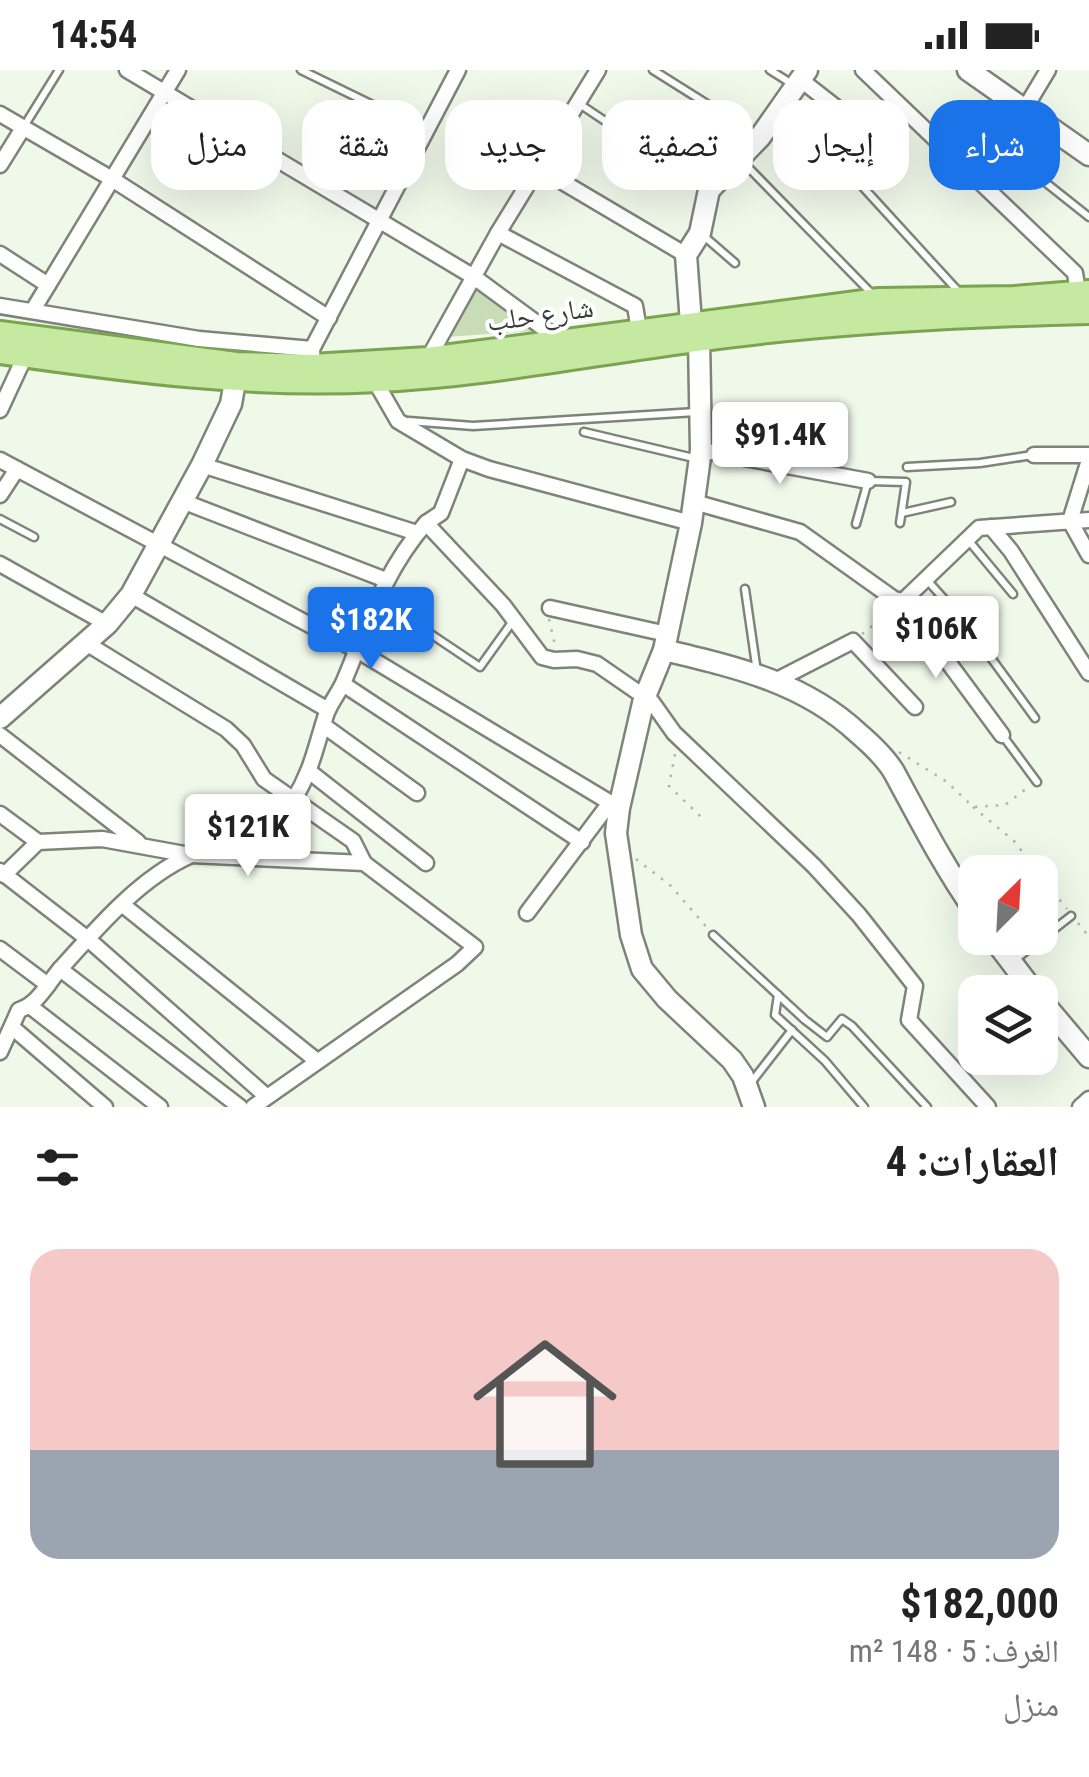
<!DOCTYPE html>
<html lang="ar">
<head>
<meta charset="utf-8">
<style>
  :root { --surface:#fff; --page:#f2f2f2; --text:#222; --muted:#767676; --line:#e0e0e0; --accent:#1a73e8 }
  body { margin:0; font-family:"Roboto Condensed","Noto Naskh Arabic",sans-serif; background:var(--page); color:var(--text); direction:rtl; height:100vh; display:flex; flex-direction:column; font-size:38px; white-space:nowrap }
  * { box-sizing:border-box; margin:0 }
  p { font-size:32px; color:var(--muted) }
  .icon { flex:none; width:55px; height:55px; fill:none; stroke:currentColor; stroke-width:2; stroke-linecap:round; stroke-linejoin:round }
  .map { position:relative; height:1037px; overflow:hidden; direction:ltr }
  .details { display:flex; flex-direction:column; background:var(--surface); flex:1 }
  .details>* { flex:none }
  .guide { position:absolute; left:30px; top:30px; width:1030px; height:90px; direction:rtl; display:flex; gap:20px }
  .needle { width:65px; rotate:24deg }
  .fabs { position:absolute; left:958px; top:785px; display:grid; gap:20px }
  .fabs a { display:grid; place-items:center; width:100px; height:100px; border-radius:20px; background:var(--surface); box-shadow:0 10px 40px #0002; font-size:50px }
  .price { position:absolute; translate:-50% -85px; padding:0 22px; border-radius:10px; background:#fff; color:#222; font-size:32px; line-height:65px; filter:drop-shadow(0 2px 5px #0008) }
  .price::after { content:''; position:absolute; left:50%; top:60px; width:30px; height:22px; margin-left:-15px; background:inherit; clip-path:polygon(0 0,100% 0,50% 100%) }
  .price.current { background:var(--accent); color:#fff }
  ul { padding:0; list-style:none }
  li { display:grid; align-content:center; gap:20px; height:530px; padding:0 30px }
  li+li { border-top:2px solid var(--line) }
  li span { display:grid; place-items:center; height:310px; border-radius:30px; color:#555 }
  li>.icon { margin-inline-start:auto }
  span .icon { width:180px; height:180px; fill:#fffc; stroke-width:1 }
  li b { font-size:42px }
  h2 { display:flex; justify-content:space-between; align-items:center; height:120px; padding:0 30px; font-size:42px }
  .pill { padding:0 35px; border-radius:30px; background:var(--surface); box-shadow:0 10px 40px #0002; font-size:35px; line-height:90px }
  .pill.current { background:var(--accent); color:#fff }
  .status { display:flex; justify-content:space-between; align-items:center; height:70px; padding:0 50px; background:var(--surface); direction:ltr }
  .status svg { height:28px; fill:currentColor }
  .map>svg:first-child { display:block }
  .green { fill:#c8ddb7 }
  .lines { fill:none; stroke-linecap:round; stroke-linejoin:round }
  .lane-casing { stroke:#7d8478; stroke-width:11 }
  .street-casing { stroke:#7d8478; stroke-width:19 }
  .secondary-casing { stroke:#7d8478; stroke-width:25 }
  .primary-casing { stroke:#7ba352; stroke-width:28 }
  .path { stroke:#afb5aa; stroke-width:2.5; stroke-dasharray:2.5 8; stroke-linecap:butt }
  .lane { stroke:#fff; stroke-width:6 }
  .street { stroke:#fff; stroke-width:14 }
  .secondary { stroke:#fff; stroke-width:20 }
  .primary { stroke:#c5e9a0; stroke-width:22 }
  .labels { text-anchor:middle; stroke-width:8; stroke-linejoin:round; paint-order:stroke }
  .street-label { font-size:28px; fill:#393c37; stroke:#fff }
</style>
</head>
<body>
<div class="status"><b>14:54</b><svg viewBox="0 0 49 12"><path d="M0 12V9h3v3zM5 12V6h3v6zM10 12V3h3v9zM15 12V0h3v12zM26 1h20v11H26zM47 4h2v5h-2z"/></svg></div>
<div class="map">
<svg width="1089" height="1037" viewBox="0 0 1089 1037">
  <rect width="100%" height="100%" fill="#f0f8ea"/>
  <polygon class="green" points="474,217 533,261 445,267"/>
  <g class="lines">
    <g class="lane-casing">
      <g id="lane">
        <polyline points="301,0 424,60"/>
        <polyline points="653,0 758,66"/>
        <polyline points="770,0 792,14"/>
        <polyline points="578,33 704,117"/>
        <polyline points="784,38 808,57 958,221"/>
        <polyline points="23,58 59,0"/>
        <polyline points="944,74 962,58 973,55 1089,147"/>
        <polyline points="743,92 874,226"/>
        <polyline points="705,167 735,193"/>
        <polyline points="409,351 473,356 696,342"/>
        <polyline points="584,362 698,389"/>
        <polyline points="907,397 980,393 1033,385"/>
        <polyline points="902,443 951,432"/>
        <polyline points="0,449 34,467"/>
        <polyline points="856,454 868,411 906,412 900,453"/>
        <polyline points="969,471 1013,524"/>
        <polyline points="927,510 985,575 986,581 1035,648"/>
        <polyline points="745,519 757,602"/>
        <polyline points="380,530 480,597 513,551"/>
        <polyline points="1003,666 1037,712"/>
        <polyline points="713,865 805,950 827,967 842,949 852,956 927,1037"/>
        <polyline points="1016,889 1071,846"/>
        <polyline points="778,925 775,945 825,991 864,1037"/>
        <polyline points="750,1014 792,960"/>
      </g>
    </g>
    <g class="street-casing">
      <g id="street">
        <polyline points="127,0 474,207 561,271"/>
        <polyline points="863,0 1075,203 1078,222"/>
        <polyline points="801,10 842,42 897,98"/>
        <polyline points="1024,40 1048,0"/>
        <polyline points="0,44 112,109 329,248"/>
        <polyline points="0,95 23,58"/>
        <polyline points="539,98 686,185"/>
        <polyline points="498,163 635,236 639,260"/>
        <polyline points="0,184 48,215"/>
        <polyline points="0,236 199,269 312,279"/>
        <polyline points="33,240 178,0"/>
        <polyline points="428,289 498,163 598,0"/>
        <polyline points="313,301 312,279 458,0"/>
        <polyline points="375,311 398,351 462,389 489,399 691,453"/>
        <polyline points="0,340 25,286"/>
        <polyline points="701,380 868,411"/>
        <polyline points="1034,385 1089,385"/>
        <polyline points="462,389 441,443 426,453 503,535 542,587 554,590 577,589 597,594 652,632 674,663 814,796 859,845 915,916 909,950 988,1037"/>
        <polyline points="0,390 355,579 619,738"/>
        <polyline points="1089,390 1070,451 1089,485"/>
        <polyline points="202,395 417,463"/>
        <polyline points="0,425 17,399"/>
        <polyline points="182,431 386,510"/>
        <polyline points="694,432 800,462 894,529 903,531 1002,665"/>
        <polyline points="991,457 1011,481 1089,603"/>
        <polyline points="0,494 107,554"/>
        <polyline points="131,525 328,640"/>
        <polyline points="903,531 979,458 1089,450"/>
        <polyline points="550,538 667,564"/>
        <polyline points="86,573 226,659 243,675 264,709 353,771 364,793"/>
        <polyline points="777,610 853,571 915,637"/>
        <polyline points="343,614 582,772"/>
        <polyline points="323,655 417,723"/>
        <polyline points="0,665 138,772"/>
        <polyline points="310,702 426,793"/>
        <path d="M293,731C312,700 315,679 326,645C330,633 339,623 344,611C368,554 384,501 426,453"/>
        <polyline points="0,744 38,772"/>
        <polyline points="0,801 89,870 266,1026"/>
        <polyline points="4,805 38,772 102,769 190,785 364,793 475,877 457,894 253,1037"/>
        <polyline points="123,835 317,991"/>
        <polyline points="527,843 609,734"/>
        <polyline points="0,879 48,915"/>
        <polyline points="60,899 240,1037"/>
        <polyline points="31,937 160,1037"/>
        <polyline points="13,958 105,1037"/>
        <path d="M0,982L19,940C39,934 48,912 62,897C97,858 140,808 189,786"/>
        <polyline points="1080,1037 1089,1029"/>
      </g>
    </g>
    <g class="secondary-casing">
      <g id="secondary">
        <polyline points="968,0 1089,85"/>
        <path d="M664,580C735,597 803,612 858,663C872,675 885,687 894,702C920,750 944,797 975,841"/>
        <polyline points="0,648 107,554 131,525 202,395 231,334 235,311"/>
        <polyline points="993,868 1034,922"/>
        <polyline points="1040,929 1089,987"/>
        <polyline points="754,1037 743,1006 732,990 667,929 642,899 631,865 616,763 619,738 644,629 664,580 691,453 701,380 699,269 691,253 686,185 700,163 709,120 760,67 807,0"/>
      </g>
    </g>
    <g class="primary-casing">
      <g id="primary">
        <polyline points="0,263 236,294 312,296 428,289 879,230 1014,228 1089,222"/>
        <path d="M0,282C126,300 251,317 378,310C485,305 589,284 695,270C826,252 957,245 1089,242"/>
      </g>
    </g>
    <g class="path">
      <polyline points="549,549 555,575"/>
      <polyline points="862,564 891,541"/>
      <polyline points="899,682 947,712 973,737 1005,735 1031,715"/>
      <polyline points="675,684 669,716 701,747"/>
      <polyline points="973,737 1014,771 1038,802"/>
      <polyline points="636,789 671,816 709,860"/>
      <polyline points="1040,805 1067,839"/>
      <polyline points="1078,853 1089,867"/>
    </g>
    <use href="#lane" class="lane"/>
    <use href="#street" class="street"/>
    <use href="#secondary" class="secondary"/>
    <use href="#primary" class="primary"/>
  </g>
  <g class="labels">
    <g class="street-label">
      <text transform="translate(540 244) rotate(-8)" y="10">شارع حلب</text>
    </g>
  </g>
</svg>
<div class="fabs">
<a><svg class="needle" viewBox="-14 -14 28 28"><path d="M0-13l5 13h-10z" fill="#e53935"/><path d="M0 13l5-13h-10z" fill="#767676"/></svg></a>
<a><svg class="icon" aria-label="layers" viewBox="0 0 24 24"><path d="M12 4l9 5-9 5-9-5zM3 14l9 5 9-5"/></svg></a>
</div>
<b class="price" style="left:780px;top:417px">$91.4K</b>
<b class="price current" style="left:371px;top:602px">$182K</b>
<b class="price" style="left:936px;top:611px">$106K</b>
<b class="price" style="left:248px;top:809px">$121K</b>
<div class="guide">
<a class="pill current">شراء</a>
<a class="pill">إيجار</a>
<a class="pill">تصفية</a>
<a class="pill">جديد</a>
<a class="pill">شقة</a>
<a class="pill">منزل</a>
</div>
</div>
<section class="details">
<h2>العقارات: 4<svg class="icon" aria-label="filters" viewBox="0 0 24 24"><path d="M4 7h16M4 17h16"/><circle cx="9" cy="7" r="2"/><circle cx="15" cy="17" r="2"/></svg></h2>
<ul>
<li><span style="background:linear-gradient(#f6c9c9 65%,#9aa5b1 0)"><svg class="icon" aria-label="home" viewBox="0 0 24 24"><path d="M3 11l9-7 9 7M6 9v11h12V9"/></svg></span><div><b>$182,000</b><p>الغرف: 5 · 148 m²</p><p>منزل</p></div></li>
</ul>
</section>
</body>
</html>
